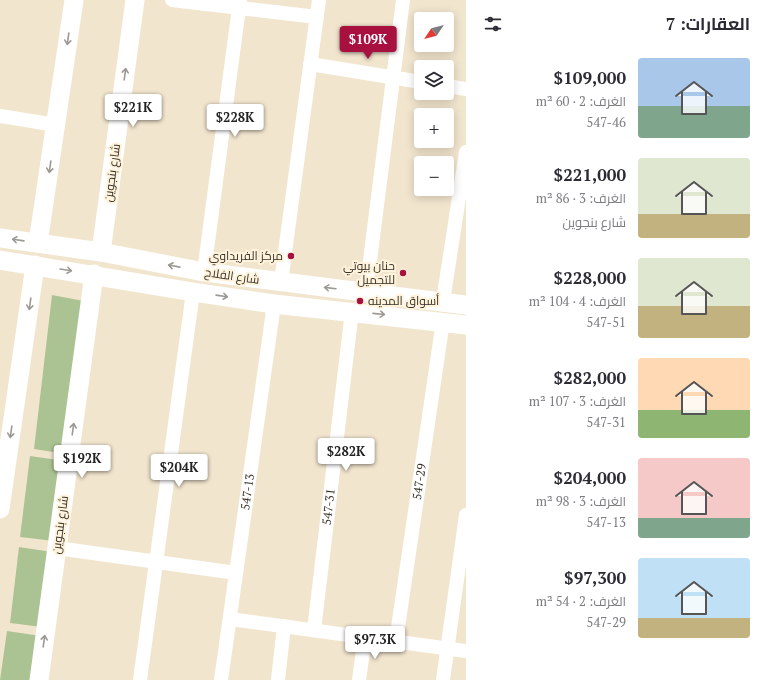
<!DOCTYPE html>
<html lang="ar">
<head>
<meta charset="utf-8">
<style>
  :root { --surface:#fff; --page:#f7f7f7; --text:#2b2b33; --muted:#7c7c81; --accent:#a8113f }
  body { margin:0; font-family:"PT Serif",Cairo,serif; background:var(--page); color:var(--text); direction:rtl; height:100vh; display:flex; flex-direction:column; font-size:15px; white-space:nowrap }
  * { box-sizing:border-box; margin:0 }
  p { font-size:13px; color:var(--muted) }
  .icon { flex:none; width:22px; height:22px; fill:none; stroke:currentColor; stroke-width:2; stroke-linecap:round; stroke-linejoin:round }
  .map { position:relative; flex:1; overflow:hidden; direction:ltr }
  .drawer { display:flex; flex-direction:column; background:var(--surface); width:300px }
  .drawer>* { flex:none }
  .needle { width:26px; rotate:235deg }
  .buttons { position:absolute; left:414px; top:12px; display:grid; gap:8px }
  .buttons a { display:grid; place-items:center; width:40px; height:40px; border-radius:4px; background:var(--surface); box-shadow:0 2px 10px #0003; font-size:20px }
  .price { position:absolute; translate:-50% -34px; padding:0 9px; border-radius:4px; background:#fff; color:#222; font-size:13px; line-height:26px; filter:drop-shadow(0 1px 2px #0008) }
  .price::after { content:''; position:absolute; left:50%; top:24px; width:12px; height:9px; margin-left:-6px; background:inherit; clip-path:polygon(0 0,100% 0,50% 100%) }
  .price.current { background:var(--accent); color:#fff }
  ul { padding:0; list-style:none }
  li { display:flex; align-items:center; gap:12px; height:100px; padding:0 16px }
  li span { display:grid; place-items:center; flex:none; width:112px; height:80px; border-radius:4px; color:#555 }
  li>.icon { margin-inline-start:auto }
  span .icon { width:48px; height:48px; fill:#fffc; stroke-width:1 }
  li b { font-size:17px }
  h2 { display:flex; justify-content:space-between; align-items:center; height:48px; padding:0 16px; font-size:17px }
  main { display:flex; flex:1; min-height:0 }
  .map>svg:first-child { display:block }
  .green { fill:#abc392 }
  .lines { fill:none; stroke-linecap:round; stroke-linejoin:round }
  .street { stroke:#fff; stroke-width:14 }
  .secondary { stroke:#fff; stroke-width:19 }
  .oneway { stroke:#9c9994 }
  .poi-dot { fill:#a8113f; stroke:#fff3dc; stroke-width:1.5 }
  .labels { text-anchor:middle; stroke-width:4; stroke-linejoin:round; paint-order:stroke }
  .street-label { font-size:12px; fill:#38332a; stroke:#fff3dc }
  .poi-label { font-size:12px; fill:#38332a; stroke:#fff3dc; text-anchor:end }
</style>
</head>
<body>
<main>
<section class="drawer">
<h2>العقارات: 7<svg class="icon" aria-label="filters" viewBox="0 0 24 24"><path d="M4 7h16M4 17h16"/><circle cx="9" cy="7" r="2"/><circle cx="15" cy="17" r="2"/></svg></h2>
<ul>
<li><span style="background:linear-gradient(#a9c7e8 60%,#7fa58c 0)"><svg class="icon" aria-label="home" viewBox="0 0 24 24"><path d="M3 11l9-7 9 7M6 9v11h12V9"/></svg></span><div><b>$109,000</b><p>الغرف: 2 · 60 m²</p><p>547-46</p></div></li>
<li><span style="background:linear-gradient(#dfe7d0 70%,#c2b280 0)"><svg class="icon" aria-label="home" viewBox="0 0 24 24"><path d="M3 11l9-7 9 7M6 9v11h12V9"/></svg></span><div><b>$221,000</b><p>الغرف: 3 · 86 m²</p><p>شارع بنجوين</p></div></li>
<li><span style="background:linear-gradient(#dfe7d0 60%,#c2b280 0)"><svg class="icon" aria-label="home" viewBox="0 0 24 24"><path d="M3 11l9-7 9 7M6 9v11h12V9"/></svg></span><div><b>$228,000</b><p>الغرف: 4 · 104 m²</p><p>547-51</p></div></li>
<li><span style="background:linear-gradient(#ffd9b3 65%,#8fb573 0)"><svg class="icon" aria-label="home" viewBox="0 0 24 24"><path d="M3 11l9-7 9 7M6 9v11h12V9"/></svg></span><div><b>$282,000</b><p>الغرف: 3 · 107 m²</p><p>547-31</p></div></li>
<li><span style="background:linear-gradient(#f6c9c9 75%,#7fa58c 0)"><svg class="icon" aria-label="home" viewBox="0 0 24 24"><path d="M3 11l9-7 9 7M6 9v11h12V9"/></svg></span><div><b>$204,000</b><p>الغرف: 3 · 98 m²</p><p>547-13</p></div></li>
<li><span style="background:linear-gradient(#bfe0f5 75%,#c2b280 0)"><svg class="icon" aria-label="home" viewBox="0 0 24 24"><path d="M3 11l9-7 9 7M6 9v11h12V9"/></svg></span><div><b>$97,300</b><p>الغرف: 2 · 54 m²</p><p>547-29</p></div></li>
</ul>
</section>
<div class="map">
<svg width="466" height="680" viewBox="0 0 466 680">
  <rect width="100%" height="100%" fill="#f2e5ce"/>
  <g class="green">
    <polygon points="52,295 89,302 66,454 34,449"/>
    <polygon points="30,456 65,461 54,541 20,537"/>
    <polygon points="19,547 52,552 42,627 10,623"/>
    <polygon points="7,631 41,636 35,680 0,680"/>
  </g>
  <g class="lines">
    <g class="street">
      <polyline points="172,0 317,17"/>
      <polyline points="310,64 421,82"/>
      <polyline points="447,86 466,89"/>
      <polyline points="0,116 56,125"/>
      <polyline points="204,272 240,0"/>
      <polyline points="281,282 319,0"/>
      <polyline points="366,292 403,0"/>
      <polyline points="443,301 466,152"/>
      <polyline points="57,548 236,573"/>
      <polyline points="230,619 466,651"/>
      <path id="s1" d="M314,630L352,311"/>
      <path id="s2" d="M396,641L443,321"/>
      <polyline points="140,680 193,292"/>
      <path id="s3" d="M221,680L274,304"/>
      <polyline points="278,680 284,626"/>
      <polyline points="359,680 365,637"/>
      <polyline points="443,680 466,515"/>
    </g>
    <g class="secondary">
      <polyline points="0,238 101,252 204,272 466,305"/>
      <polyline points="38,243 74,0"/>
      <polyline points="101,252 135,0"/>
      <polyline points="0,260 193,292 274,304 466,325"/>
      <polyline points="0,509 35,265"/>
      <polyline points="39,680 94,274"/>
    </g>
  </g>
  <defs><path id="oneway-shaft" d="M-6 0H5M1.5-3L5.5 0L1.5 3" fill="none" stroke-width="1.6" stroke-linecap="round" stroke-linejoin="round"/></defs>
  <g class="oneway">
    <use href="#oneway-shaft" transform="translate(68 39) rotate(98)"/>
    <use href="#oneway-shaft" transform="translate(125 74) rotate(-82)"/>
    <use href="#oneway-shaft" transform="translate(50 167) rotate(98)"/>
    <use href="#oneway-shaft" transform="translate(18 240) rotate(-172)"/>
    <use href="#oneway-shaft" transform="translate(174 266) rotate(-169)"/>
    <use href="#oneway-shaft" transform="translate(66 270) rotate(9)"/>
    <use href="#oneway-shaft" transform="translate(330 288) rotate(-173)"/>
    <use href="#oneway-shaft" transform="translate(222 296) rotate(8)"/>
    <use href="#oneway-shaft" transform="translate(30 304) rotate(98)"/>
    <use href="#oneway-shaft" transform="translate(379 314) rotate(6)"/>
    <use href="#oneway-shaft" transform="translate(73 429) rotate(-82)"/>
    <use href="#oneway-shaft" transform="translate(11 432) rotate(98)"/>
    <use href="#oneway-shaft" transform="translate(44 641) rotate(-82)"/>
  </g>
  <g class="poi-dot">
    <circle cx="291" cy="256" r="4"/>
    <circle cx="403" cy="273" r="4"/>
    <circle cx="360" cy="301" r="4"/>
  </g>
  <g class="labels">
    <g class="street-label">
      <text transform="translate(112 173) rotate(-82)" y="4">شارع بنجوين</text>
      <text transform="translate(232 276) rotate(8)" y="4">شارع الفلاح</text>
      <text dy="4" stroke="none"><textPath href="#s2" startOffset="161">547-29</textPath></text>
      <text dy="4" stroke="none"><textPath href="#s3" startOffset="190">547-13</textPath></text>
      <text dy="4" stroke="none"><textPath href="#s1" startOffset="124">547-31</textPath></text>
      <text transform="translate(60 525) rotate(-82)" y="4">شارع بنجوين</text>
    </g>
    <g class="poi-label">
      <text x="283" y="260">مركز الفريداوي</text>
      <text x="395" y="270">حنان بيوتي<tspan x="395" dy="14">للتجميل</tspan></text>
      <text x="368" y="305" text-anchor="start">أسواق المدينه</text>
    </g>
  </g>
</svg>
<div class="buttons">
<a><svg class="needle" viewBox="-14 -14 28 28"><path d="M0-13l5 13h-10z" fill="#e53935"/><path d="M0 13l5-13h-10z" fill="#7c7c81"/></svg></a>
<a><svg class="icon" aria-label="layers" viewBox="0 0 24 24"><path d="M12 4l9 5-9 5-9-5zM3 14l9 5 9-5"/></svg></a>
<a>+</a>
<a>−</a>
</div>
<b class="price current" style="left:368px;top:60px">$109K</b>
<b class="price" style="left:133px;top:128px">$221K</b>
<b class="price" style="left:235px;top:138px">$228K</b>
<b class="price" style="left:346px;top:472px">$282K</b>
<b class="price" style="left:82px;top:479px">$192K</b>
<b class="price" style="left:179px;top:488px">$204K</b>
<b class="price" style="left:375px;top:660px">$97.3K</b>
</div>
</main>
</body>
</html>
